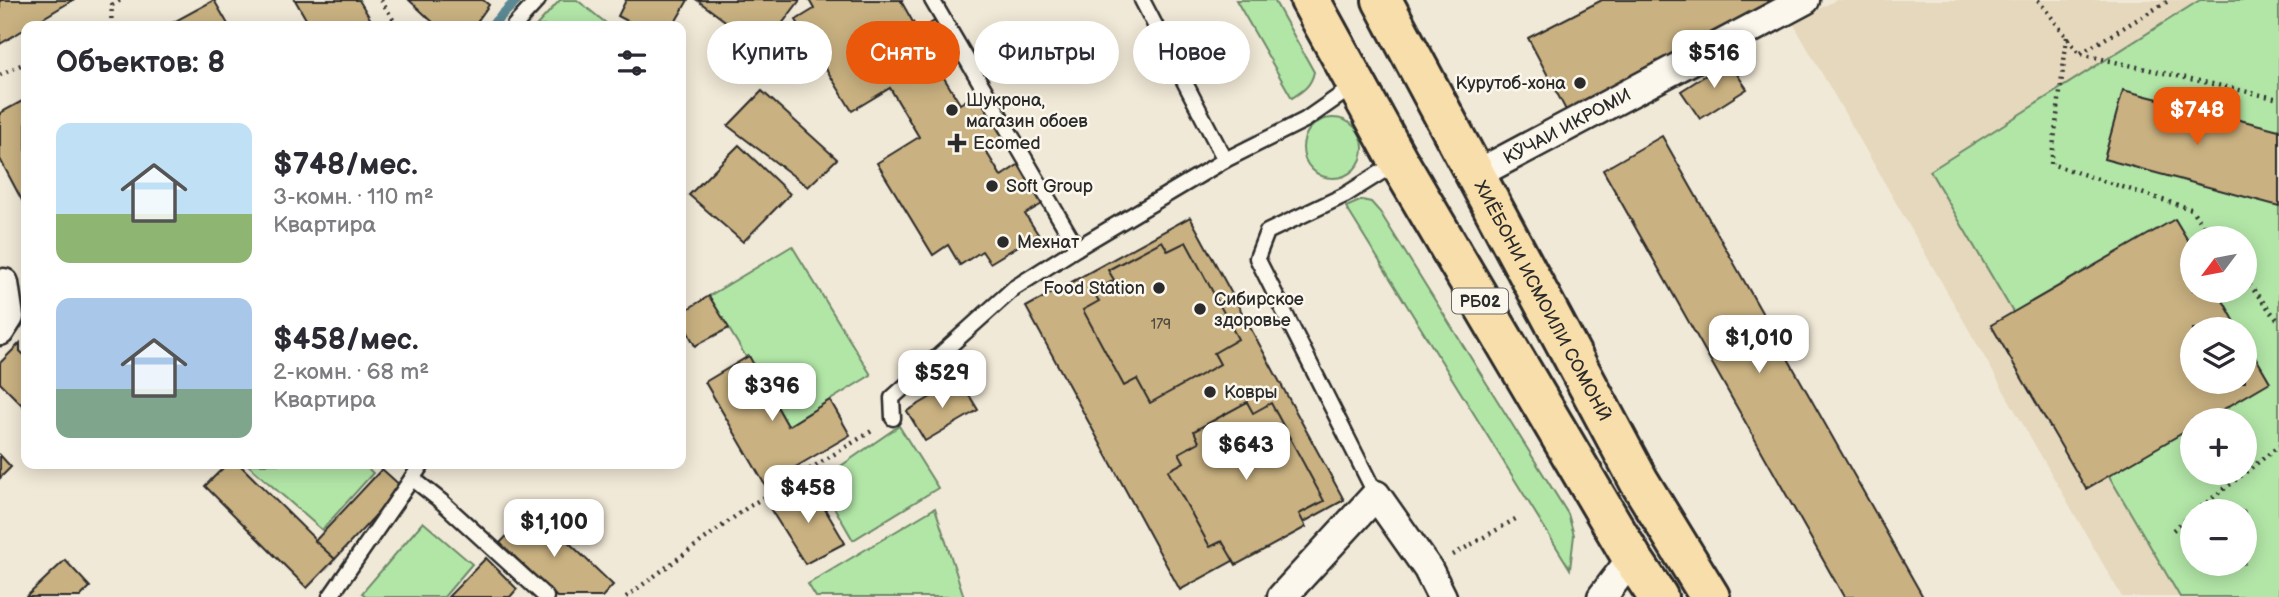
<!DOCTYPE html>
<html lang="ru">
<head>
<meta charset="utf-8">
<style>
  :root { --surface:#fff; --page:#f7f7f7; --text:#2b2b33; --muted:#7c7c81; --accent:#ea580c }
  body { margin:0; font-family:"Balsamiq Sans",sans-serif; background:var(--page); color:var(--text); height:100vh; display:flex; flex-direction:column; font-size:26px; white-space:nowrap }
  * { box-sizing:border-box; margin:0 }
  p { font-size:23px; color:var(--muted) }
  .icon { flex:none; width:38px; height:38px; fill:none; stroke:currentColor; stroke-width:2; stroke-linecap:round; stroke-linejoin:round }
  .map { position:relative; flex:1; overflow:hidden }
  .drawer { position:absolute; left:21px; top:21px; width:665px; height:448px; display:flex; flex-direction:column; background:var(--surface); border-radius:14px; box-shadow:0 4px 18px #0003 }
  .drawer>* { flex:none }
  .top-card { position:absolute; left:707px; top:21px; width:665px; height:63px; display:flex; gap:14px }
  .needle { width:46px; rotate:238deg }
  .fabs { position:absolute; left:2180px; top:226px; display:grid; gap:14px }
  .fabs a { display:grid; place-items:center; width:77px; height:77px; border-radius:50%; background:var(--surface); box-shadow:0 4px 18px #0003; font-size:35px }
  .price { position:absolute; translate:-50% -60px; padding:0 16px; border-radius:14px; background:#fff; color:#222; font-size:23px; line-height:46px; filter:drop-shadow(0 2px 4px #0008) }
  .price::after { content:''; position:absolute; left:50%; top:42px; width:21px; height:16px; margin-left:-10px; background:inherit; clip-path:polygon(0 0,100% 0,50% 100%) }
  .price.current { background:var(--accent); color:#fff }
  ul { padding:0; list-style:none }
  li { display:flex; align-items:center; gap:21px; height:175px; padding:0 35px }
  li span { display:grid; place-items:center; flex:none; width:196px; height:140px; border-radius:14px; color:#555 }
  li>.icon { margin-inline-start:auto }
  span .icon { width:84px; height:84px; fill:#fffc; stroke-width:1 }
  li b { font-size:30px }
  h2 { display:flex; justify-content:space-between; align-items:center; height:84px; padding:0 35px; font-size:30px }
  .tag { padding:0 24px; border-radius:32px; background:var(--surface); box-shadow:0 4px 18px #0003; font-size:24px; line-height:63px }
  .tag.current { background:var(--accent); color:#fff }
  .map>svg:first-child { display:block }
  .built { fill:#e5d8bd; fill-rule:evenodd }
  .green { fill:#b2e6a7; stroke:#6e8869; stroke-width:2; fill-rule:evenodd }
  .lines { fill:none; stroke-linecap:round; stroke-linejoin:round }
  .stream { stroke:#5a8893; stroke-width:10 }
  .building { fill:#c9b181; stroke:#2b2b2b; stroke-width:2 }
  .lane-casing { stroke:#2b2b2b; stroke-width:19 }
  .street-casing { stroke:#2b2b2b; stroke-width:33 }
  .highway-casing { stroke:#2b2b2b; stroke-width:44 }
  .path { stroke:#2b2b2b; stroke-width:4.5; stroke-dasharray:2 5; stroke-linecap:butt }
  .lane { stroke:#fbf7ec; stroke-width:14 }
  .street { stroke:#fbf7ec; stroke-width:28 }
  .highway { stroke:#f8deab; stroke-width:38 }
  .poi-dot { fill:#2b2b2b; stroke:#fbf7ec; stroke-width:2.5 }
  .labels { text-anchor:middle; stroke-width:5; stroke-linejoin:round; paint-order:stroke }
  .number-label { font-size:14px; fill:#524c40 }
  .shield { fill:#fbf7ec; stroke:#696865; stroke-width:2 }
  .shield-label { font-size:16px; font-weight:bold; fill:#2b2b2b }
  .poi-label { font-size:18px; fill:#2b2b2b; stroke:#fbf7ec; text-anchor:start }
  .street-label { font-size:18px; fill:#2b2b2b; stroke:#fbf7ec }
</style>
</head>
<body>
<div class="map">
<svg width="2279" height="597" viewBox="0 0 2279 597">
  <rect width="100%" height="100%" fill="#f1e9d7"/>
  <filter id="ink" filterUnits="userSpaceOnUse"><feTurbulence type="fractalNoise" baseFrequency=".0143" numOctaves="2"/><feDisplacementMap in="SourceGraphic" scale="14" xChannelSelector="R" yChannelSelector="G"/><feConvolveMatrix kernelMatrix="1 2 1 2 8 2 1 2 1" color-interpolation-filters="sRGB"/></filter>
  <g filter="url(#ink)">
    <path class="built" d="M1836,0H2279V597H2122L1793,23ZM2193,238H2245V290H2193ZM2193,329H2245V382H2193ZM2193,420H2245V472H2193ZM2193,511H2245V564H2193Z"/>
    <g class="green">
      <polygon points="560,0 577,0 606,23 605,26 536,26"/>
      <path d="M1236,0H1274L1314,72C1311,86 1303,91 1292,98Z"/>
      <path d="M2200,0H2279V597H2180L1930,171ZM2193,238H2245V290H2193ZM2193,329H2245V382H2193ZM2193,420H2245V472H2193ZM2193,511H2245V564H2193Z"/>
      <circle cx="1333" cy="148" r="30"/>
      <polygon points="1362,200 1371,202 1380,212 1568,514 1574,535 1570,569 1346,207"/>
      <polygon points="792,246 871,375 788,426 709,296"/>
      <polygon points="899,426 938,488 853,540 819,481"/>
      <polygon points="247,464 363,464 373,473 322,530"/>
      <polygon points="935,508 964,597 816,597 808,584"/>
      <polygon points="423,522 472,564 444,597 367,597 362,593"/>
    </g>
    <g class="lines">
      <polyline class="stream" points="491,26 517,0"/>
    </g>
    <g class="building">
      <polygon points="0,0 73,0 0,44"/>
      <polygon points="214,0 229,26 168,26 168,25"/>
      <polygon points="295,0 359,0 374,25 310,26"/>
      <polygon points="409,0 483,0 489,5 474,26 437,26"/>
      <polygon points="626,0 688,0 673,26 637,26 618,16"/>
      <polygon points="697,0 800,0 763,49"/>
      <polygon points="809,0 903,0 901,1 918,31 938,19 962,60 941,73 960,104 978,93 1004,136 984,148 1001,176 1021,163 1044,203 1025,214 1038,234 990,263 982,251 960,265 948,245 933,255 877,163 919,137 890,88 852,111 796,20 814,9"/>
      <polygon points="1602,0 1772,0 1777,9 1569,116 1528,38"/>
      <polygon points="1728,61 1747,89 1700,119 1681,91"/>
      <polygon points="2123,90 2279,130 2279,206 2104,159"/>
      <polygon points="762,91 837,159 808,187 728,126"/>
      <polygon points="26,99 26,208 0,159 0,113"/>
      <polygon points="1662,136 1923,597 1844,597 1603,170"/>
      <polygon points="739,145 790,194 743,242 689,195"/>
      <polygon points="1190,217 1344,500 1180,590 1026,307"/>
      <polygon points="2175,219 2193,249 2193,290 2217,290 2239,329 2193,329 2193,382 2245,382 2245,339 2270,382 2205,420 2193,420 2193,427 2086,489 1991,325"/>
      <polygon points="1162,241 1168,251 1186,242 1238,339 1214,353 1220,364 1150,403 1137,379 1124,386 1083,310 1099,301 1093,292 1114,280 1108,270"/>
      <polygon points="709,296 729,328 695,346 681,319 681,313"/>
      <polygon points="20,343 20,351 26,357 26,409 0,383 0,363"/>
      <polygon points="749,356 788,426 830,400 850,435 765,485 705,382"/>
      <polygon points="960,380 978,410 925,441 907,411"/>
      <polygon points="1247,402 1253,413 1271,403 1324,501 1299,514 1306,527 1236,565 1222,541 1210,547 1168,471 1184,462 1179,453 1199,442 1194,431"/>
      <polygon points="0,455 11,467 0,478"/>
      <polygon points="227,464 239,464 335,559 307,588 205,486"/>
      <polygon points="382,469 402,487 335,559 315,541"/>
      <polygon points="810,484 845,543 805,564 771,510"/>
      <polygon points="533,508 613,585 602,597 557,597 500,543"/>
      <polygon points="486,558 517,589 510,597 448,597"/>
      <polygon points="65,560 90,587 80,597 26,597"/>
    </g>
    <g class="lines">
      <g class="lane-casing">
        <g id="lane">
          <polyline points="932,0 1077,248"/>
          <polyline points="1142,0 1225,160"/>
          <polyline points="514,26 538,0"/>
          <polyline points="893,418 892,398 1014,288 1077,248 1225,160 1305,120 1355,85"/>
          <polyline points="412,478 442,502 546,597"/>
          <polyline points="1376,495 1257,258 1267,232 1345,195 1396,163"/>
          <polyline points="330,597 422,464"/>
        </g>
      </g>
      <g class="street-casing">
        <g id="street">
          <path id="s1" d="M1477,174L1805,0"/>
          <polyline points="0,331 9,317 4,283"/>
          <polyline points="1282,597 1376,495 1428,569 1442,597"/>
          <polyline points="1602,597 1632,558"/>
        </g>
      </g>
      <g class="highway-casing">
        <g id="highway">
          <polyline points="1310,0 1399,162 1632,558 1658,597"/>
          <path id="s2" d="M1382,0L1639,481L1710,597"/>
        </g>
      </g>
      <g class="path">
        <polyline points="381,0 397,26"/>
        <polyline points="2038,0 2080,54 2279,99"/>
        <polyline points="111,26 112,5 121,0"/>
        <polyline points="2067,37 2051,164 2191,209 2213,238"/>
        <polyline points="2081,53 2170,0"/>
        <polyline points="0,75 21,65 26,65"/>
        <polyline points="2245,279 2279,322"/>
        <polyline points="2196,511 2279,446"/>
        <polyline points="2173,530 2193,514"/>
        <polyline points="1453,555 1519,517"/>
        <polyline points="626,597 748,507 875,429"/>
      </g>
      <use href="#lane" class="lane"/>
      <use href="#street" class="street"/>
      <use href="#highway" class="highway"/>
    </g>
  </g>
  <g class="poi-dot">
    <circle cx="1580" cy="83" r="7"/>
    <circle cx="952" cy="110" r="7"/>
    <path d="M953.5 132.5h7v7h7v7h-7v7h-7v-7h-7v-7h7z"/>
    <circle cx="992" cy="186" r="7"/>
    <circle cx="1003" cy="242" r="7"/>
    <circle cx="1159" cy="288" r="7"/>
    <circle cx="1200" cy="309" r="7"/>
    <circle cx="1210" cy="392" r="7"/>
  </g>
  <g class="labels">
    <g class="number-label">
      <text x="1161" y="329">179</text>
    </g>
    <rect class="shield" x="1452" y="288.5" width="56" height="25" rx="5"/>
    <g class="shield-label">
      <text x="1480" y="307">РБ02</text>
    </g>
    <g class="poi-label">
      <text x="1566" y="89" text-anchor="end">Курутоб-хона</text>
      <text x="966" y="106">Шукрона,<tspan x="966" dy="21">магазин обоев</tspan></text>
      <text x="973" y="149">Ecomed</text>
      <text x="1006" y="192">Soft Group</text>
      <text x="1017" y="248">Мехнат</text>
      <text x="1145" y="294" text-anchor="end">Food Station</text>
      <text x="1214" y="305">Сибирское<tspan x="1214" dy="21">здоровье</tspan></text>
      <text x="1224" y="398">Ковры</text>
    </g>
    <g class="street-label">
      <text dy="6" stroke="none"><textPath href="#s1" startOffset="102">КӮЧАИ ИКРОМИ</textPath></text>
      <text dy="6" stroke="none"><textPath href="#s2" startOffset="341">ХИЁБОНИ ИСМОИЛИ СОМОНӢ</textPath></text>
    </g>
  </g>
</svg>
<div class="fabs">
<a><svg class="needle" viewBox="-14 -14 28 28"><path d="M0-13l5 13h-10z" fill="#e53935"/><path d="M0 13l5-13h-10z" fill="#7c7c81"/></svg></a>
<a><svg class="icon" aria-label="layers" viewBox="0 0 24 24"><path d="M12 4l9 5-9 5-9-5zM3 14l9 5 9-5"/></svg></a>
<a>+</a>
<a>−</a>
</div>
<b class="price" style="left:1714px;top:90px">$516</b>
<b class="price current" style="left:2197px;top:147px">$748</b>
<b class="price" style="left:1759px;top:375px">$1,010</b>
<b class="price" style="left:942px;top:410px">$529</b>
<b class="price" style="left:772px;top:423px">$396</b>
<b class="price" style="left:1246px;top:482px">$643</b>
<b class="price" style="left:808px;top:525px">$458</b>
<b class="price" style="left:554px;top:559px">$1,100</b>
<div class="top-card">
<a class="tag">Купить</a>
<a class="tag current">Снять</a>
<a class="tag">Фильтры</a>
<a class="tag">Новое</a>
</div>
<section class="drawer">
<h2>Объектов: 8<svg class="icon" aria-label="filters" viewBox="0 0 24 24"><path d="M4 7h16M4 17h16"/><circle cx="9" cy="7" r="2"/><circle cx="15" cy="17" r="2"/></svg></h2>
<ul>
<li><span style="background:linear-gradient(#bfe0f5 65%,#8fb573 0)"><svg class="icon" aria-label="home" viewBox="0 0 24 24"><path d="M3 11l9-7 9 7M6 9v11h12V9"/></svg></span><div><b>$748/мес.</b><p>3-комн. · 110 m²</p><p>Квартира</p></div></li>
<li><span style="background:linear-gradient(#a9c7e8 65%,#7fa58c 0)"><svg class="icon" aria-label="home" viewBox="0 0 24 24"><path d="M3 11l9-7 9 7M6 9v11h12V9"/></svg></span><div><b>$458/мес.</b><p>2-комн. · 68 m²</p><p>Квартира</p></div></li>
</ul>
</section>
</div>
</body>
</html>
